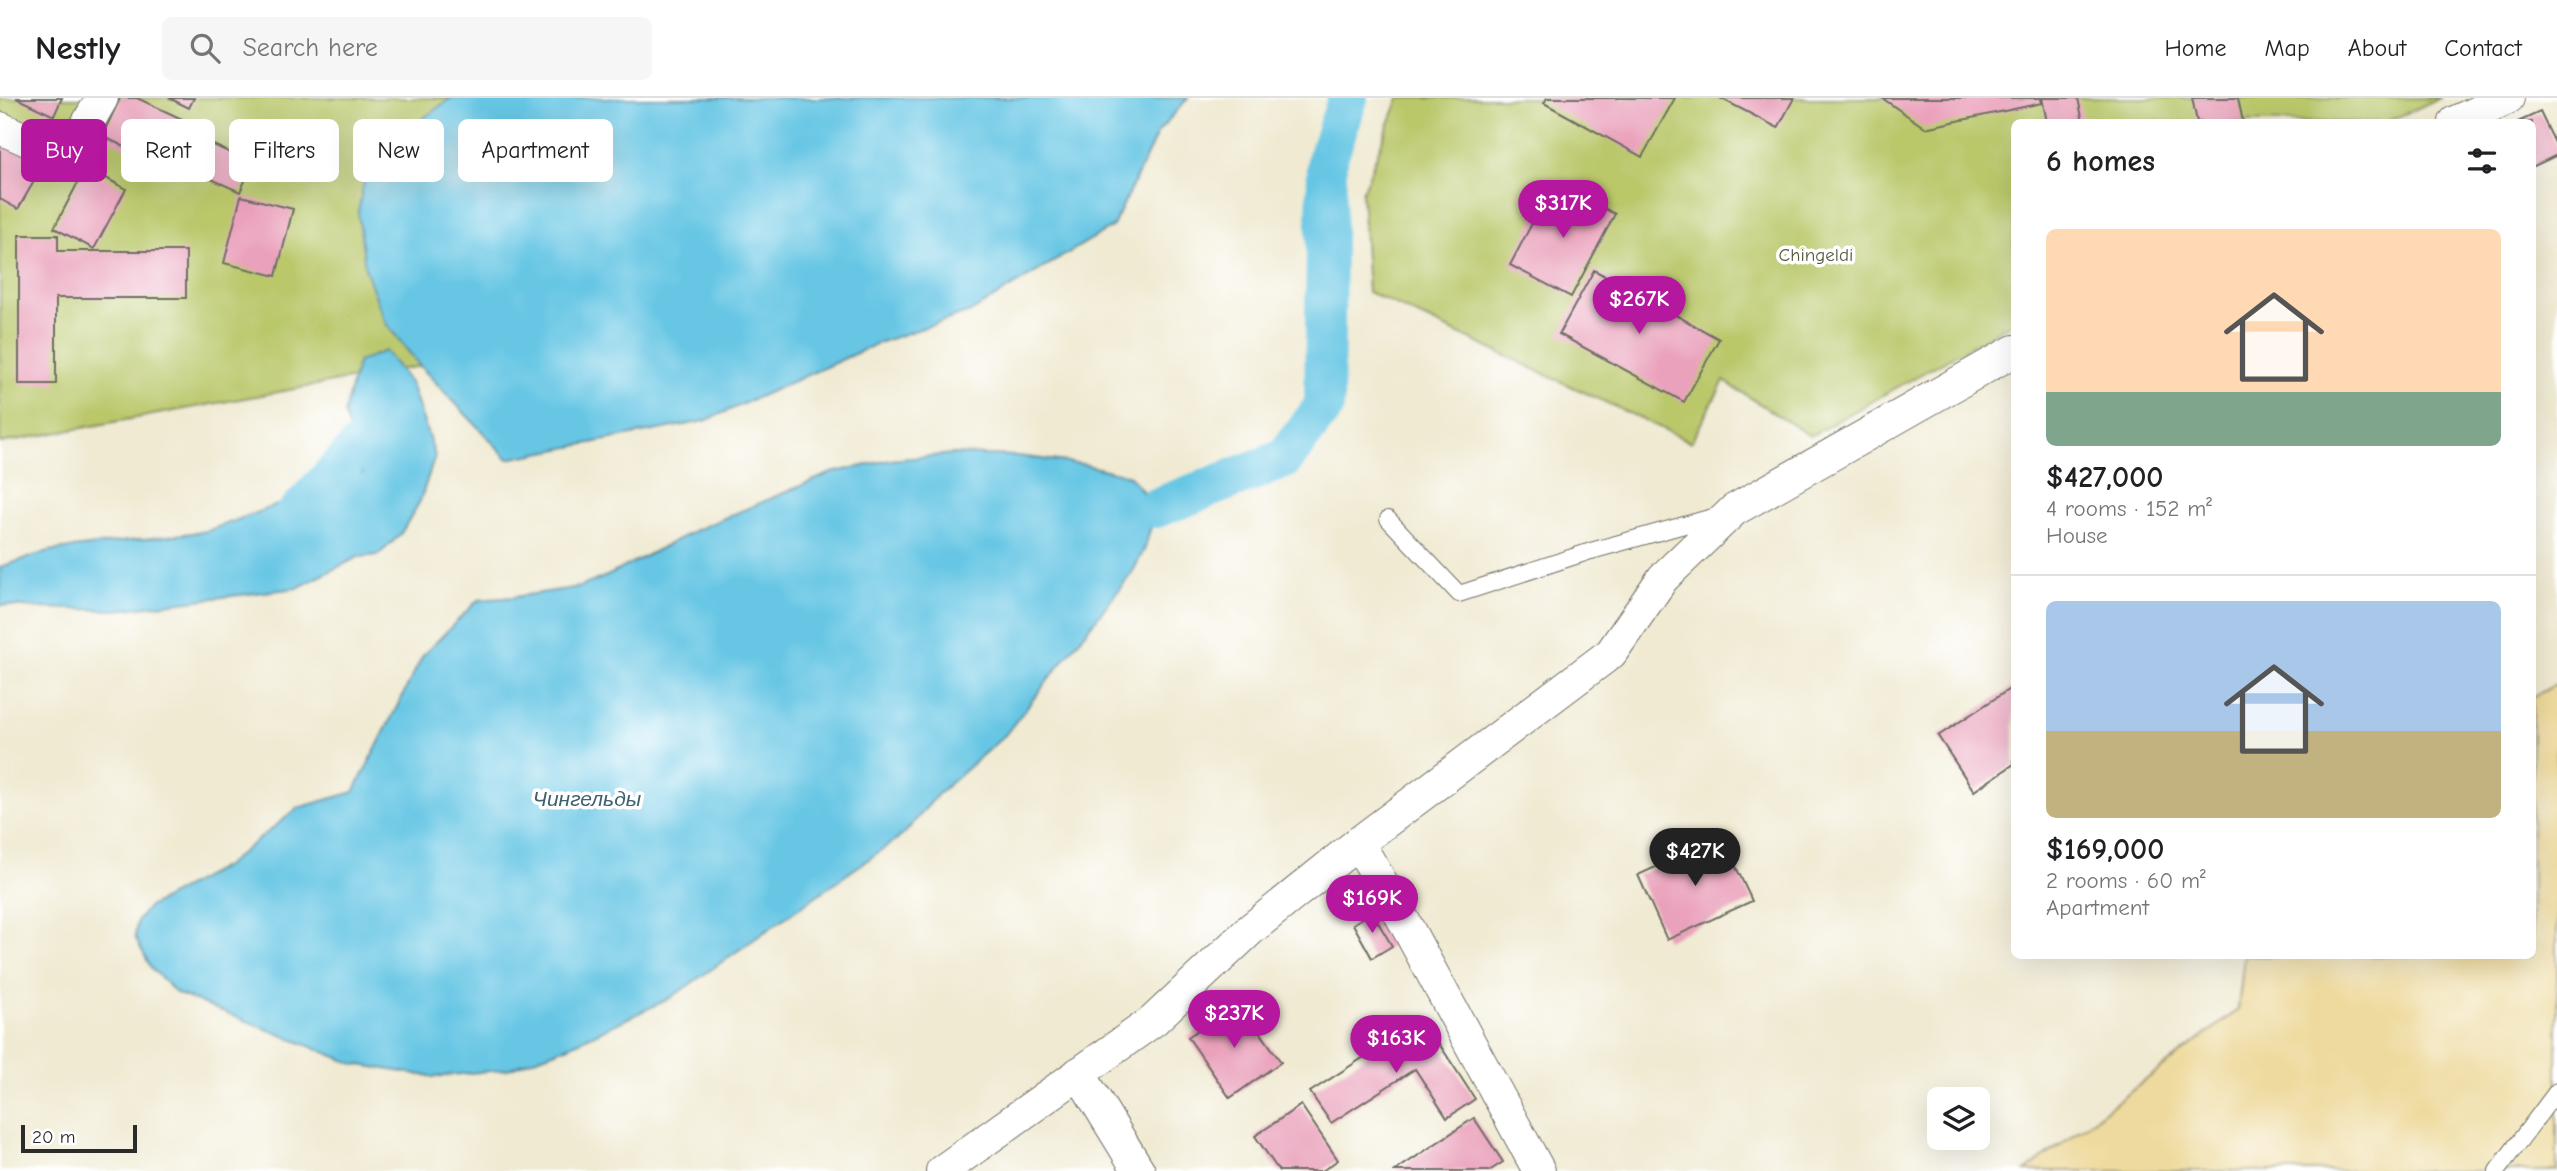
<!DOCTYPE html>
<html lang="en">
<head>
<meta charset="utf-8">
<style>
  :root { --surface:#fff; --page:#f6f6f6; --text:#202124; --muted:#757577; --line:#e0e0e0; --accent:#b5179e }
  body { margin:0; font-family:"Comic Neue",sans-serif; background:var(--page); color:var(--text); height:100vh; display:flex; flex-direction:column; font-size:26px; white-space:nowrap }
  * { box-sizing:border-box; margin:0 }
  p { font-size:23px; color:var(--muted) }
  .icon { flex:none; width:38px; height:38px; fill:none; stroke:currentColor; stroke-width:2; stroke-linecap:round; stroke-linejoin:round }
  .map { position:relative; flex:1; overflow:hidden }
  .sheet { position:absolute; left:2011px; top:21px; width:525px; height:840px; display:flex; flex-direction:column; background:var(--surface); border-radius:10px; box-shadow:0 7px 28px #0002 }
  .sheet>* { flex:none }
  .top-card { position:absolute; left:21px; top:21px; width:665px; height:63px; display:flex; gap:14px }
  .tools { position:absolute; left:1927px; top:989px; display:grid; gap:14px }
  .tools a { display:grid; place-items:center; width:63px; height:63px; border-radius:10px; background:var(--surface); box-shadow:0 7px 28px #0002; font-size:35px }
  .scale { position:absolute; left:21px; bottom:18px; width:116px; box-sizing:border-box; padding-left:7px; border:4px solid #2b2b2b; border-top:0; font-size:19px; line-height:24px; white-space:nowrap; color:#2b2b2b; -webkit-text-stroke:5px #fff; paint-order:stroke }
  .price { position:absolute; translate:-50% -60px; padding:0 16px; border-radius:24px; background:var(--accent); color:#fff; font-size:23px; line-height:46px; filter:drop-shadow(0 2px 4px #0008) }
  .price::after { content:''; position:absolute; left:50%; top:42px; width:21px; height:16px; margin-left:-10px; background:inherit; clip-path:polygon(0 0,100% 0,50% 100%) }
  .price.on { background:#222; color:#fff }
  ul { padding:0; list-style:none }
  li { display:grid; align-content:center; gap:14px; height:371px; padding:0 35px }
  li+li { border-top:2px solid var(--line) }
  li span { display:grid; place-items:center; height:217px; border-radius:10px; color:#555 }
  li>.icon { margin-inline-start:auto }
  span .icon { width:126px; height:126px; fill:#fffc; stroke-width:1 }
  li b { font-size:30px }
  h2 { display:flex; justify-content:space-between; align-items:center; height:84px; padding:0 35px; font-size:30px }
  .pill { padding:0 24px; border-radius:10px; background:var(--surface); box-shadow:0 7px 28px #0002; font-size:24px; line-height:63px }
  .pill.on { background:var(--accent); color:#fff }
  header { display:flex; align-items:center; gap:42px; box-sizing:border-box; height:98px; padding:0 35px; background:var(--surface); border-bottom:2px solid var(--line) }
  header strong { font-size:33px }
  nav { display:flex; gap:38px; margin-inline-start:auto; font-size:24px }
  .search { width:490px; height:63px; background:var(--page); display:flex; align-items:center; gap:18px; box-sizing:border-box; padding:0 24px; border-radius:10px; color:var(--muted); font-size:26px }
  .map>svg:first-child { display:block }
  .green { fill:#bac86b; stroke:#727a4b; stroke-width:2 }
  .sand { fill:#eeda9e; stroke:#8c8264; stroke-width:2 }
  .water { fill:#66c6e4; stroke:#487888; stroke-width:2 }
  .lines { fill:none; stroke-linecap:round; stroke-linejoin:round }
  .canal { stroke:#66c6e4; stroke-width:40 }
  .building { fill:#eaa1bb }
  .lane-casing { stroke:#706e65; stroke-width:18 }
  .street-casing { stroke:#706e65; stroke-width:34 }
  .lane { stroke:#fff; stroke-width:16 }
  .street { stroke:#fff; stroke-width:32 }
  .labels { text-anchor:middle; stroke-width:7; stroke-linejoin:round; paint-order:stroke }
  .park-label { font-size:19px; fill:#565a3e; stroke:#fff }
  .water-label { font-size:21px; font-style:italic; fill:#40616c; stroke:#fff }
</style>
</head>
<body>
<header>
<strong>Nestly</strong>
<div class="search"><svg class="icon" aria-label="search" viewBox="0 0 24 24"><circle cx="10" cy="10" r="6"/><path d="M15 15l6 6"/></svg>Search here</div>
<nav><a>Home</a><a>Map</a><a>About</a><a>Contact</a></nav>
</header>
<div class="map">
<svg width="2557" height="1073" viewBox="0 0 2557 1073">
  <rect width="100%" height="100%" fill="#fff"/>
  <filter id="ink" filterUnits="userSpaceOnUse"><feTurbulence type="fractalNoise" baseFrequency=".0143" numOctaves="2"/><feDisplacementMap in="SourceGraphic" scale="14" xChannelSelector="R" yChannelSelector="G"/><feConvolveMatrix kernelMatrix="1 2 1 2 8 2 1 2 1" color-interpolation-filters="sRGB"/></filter>
  <filter id="wash" filterUnits="userSpaceOnUse"><feTurbulence type="fractalNoise" baseFrequency=".00686" numOctaves="4" result="noise"/><feDisplacementMap in="SourceGraphic" scale="28" xChannelSelector="R" yChannelSelector="G"/><feGaussianBlur stdDeviation="1.57" result="paint"/><feColorMatrix in="noise" values="0 0 0 0 0 0 0 0 0 0 0 0 0 0 0 0 0 1.4 0 .05"/><feComposite in="paint" operator="in"/></filter>
  <g filter="url(#wash)">
    <rect width="100%" height="100%" fill="#f0ead2"/>
    <g class="green">
      <polygon points="0,0 451,0 368,61 385,224 420,268 0,345"/>
      <polygon points="1399,0 2441,0 2386,24 2014,24 2014,224 1810,338 1724,283 1691,344 1368,194 1362,95"/>
    </g>
    <polygon class="sand" points="2557,586 2557,1073 2026,1073 2238,912 2244,858 2532,858 2532,599"/>
    <g class="water">
      <polygon points="451,0 1188,0 1158,34 1113,128 970,214 881,244 705,323 508,361 420,268 385,224 365,170 358,114 368,61"/>
      <polygon points="385,253 411,286 435,358 420,403 400,437 378,457 358,459 297,490 115,512 35,510 0,507 0,469 49,453 207,433 363,375 344,315 358,264"/>
      <polygon points="953,356 1018,358 1082,366 1130,378 1156,410 1145,450 1132,475 1005,637 938,696 903,737 669,901 569,948 508,971 434,979 354,966 176,895 151,870 135,839 137,824 147,810 225,768 298,710 354,694 423,557 478,502 514,499 580,489 609,477 696,432 831,375 890,362"/>
    </g>
    <g class="lines">
      <g class="canal">
        <polyline points="1156,410 1284,361 1324,308 1327,62 1348,0"/>
        <polyline points="284,429 394,311"/>
      </g>
    </g>
    <g id="blocks">
      <g class="building">
        <polygon points="16,0 62,0 54,18"/>
        <polygon points="120,0 137,0 182,21 161,66 102,38"/>
        <polygon points="169,0 194,0 189,10"/>
        <polygon points="1547,0 1675,0 1642,59 1544,5"/>
        <polygon points="1720,0 1794,0 1778,30"/>
        <polygon points="1882,0 2041,0 2042,5 1925,30"/>
        <polygon points="2042,0 2078,0 2083,24 2047,24"/>
        <polygon points="2192,0 2238,0 2243,24 2197,24"/>
        <polygon points="2540,14 2557,49 2557,57 2532,69 2532,24 2518,24"/>
        <polygon points="0,41 44,66 18,111 0,101"/>
        <polygon points="211,46 253,65 240,94 198,75"/>
        <polygon points="86,69 126,91 94,151 54,130"/>
        <polygon points="1554,84 1615,116 1571,199 1510,167"/>
        <polygon points="241,98 293,111 276,178 224,165"/>
        <polygon points="19,137 58,137 58,153 186,153 186,200 56,200 56,286 19,286"/>
        <polygon points="1594,172 1719,241 1684,304 1559,236"/>
        <polygon points="2014,588 2014,666 1974,693 1938,638"/>
        <polygon points="1722,739 1752,803 1667,842 1638,777"/>
        <polygon points="1372,814 1392,848 1372,860 1353,826"/>
        <polygon points="1239,904 1281,964 1230,1000 1188,939"/>
        <polygon points="1423,921 1475,1001 1447,1020 1415,971 1331,1025 1310,994"/>
        <polygon points="1301,1007 1338,1062 1322,1073 1279,1073 1255,1038"/>
        <polygon points="1474,1020 1503,1064 1489,1073 1395,1073"/>
      </g>
    </g>
  </g>
  <g filter="url(#ink)">
    <use href="#blocks" fill-opacity="0" stroke="#706e65" stroke-width="2"/>
    <g class="lines">
      <g class="lane-casing">
        <g id="lane">
          <polyline points="1388,421 1459,496 1591,453 1720,417"/>
          <polyline points="2497,1073 2557,993"/>
        </g>
      </g>
      <g class="street-casing">
        <g id="street">
          <polyline points="2455,24 2508,0"/>
          <polyline points="0,30 68,60 102,0"/>
          <polyline points="1358,745 1398,812 1539,1073"/>
          <polyline points="1079,975 1139,1073"/>
          <polyline points="942,1073 1153,923 1251,831 1358,745 1611,555 1663,480 1734,412 2014,253"/>
        </g>
      </g>
      <use href="#lane" class="lane"/>
      <use href="#street" class="street"/>
    </g>
  </g>
  <g class="labels">
    <g class="park-label">
      <text x="1816" y="163">Chingeldi</text>
    </g>
    <g class="water-label">
      <text x="587" y="708">Чингельды</text>
    </g>
  </g>
</svg>
<div class="tools">
<a><svg class="icon" aria-label="layers" viewBox="0 0 24 24"><path d="M12 4l9 5-9 5-9-5zM3 14l9 5 9-5"/></svg></a>
</div>
<div class="scale">20 m</div>
<b class="price" style="left:1563px;top:142px">$317K</b>
<b class="price" style="left:1639px;top:238px">$267K</b>
<b class="price on" style="left:1695px;top:790px">$427K</b>
<b class="price" style="left:1372px;top:837px">$169K</b>
<b class="price" style="left:1234px;top:952px">$237K</b>
<b class="price" style="left:1396px;top:977px">$163K</b>
<div class="top-card">
<a class="pill on">Buy</a>
<a class="pill">Rent</a>
<a class="pill">Filters</a>
<a class="pill">New</a>
<a class="pill">Apartment</a>
</div>
<section class="sheet">
<h2>6 homes<svg class="icon" aria-label="filters" viewBox="0 0 24 24"><path d="M4 7h16M4 17h16"/><circle cx="9" cy="7" r="2"/><circle cx="15" cy="17" r="2"/></svg></h2>
<ul>
<li><span style="background:linear-gradient(#ffd9b3 75%,#7fa58c 0)"><svg class="icon" aria-label="home" viewBox="0 0 24 24"><path d="M3 11l9-7 9 7M6 9v11h12V9"/></svg></span><div><b>$427,000</b><p>4 rooms · 152 m²</p><p>House</p></div></li>
<li><span style="background:linear-gradient(#a9c7e8 60%,#c2b280 0)"><svg class="icon" aria-label="home" viewBox="0 0 24 24"><path d="M3 11l9-7 9 7M6 9v11h12V9"/></svg></span><div><b>$169,000</b><p>2 rooms · 60 m²</p><p>Apartment</p></div></li>
</ul>
</section>
</div>
</body>
</html>
